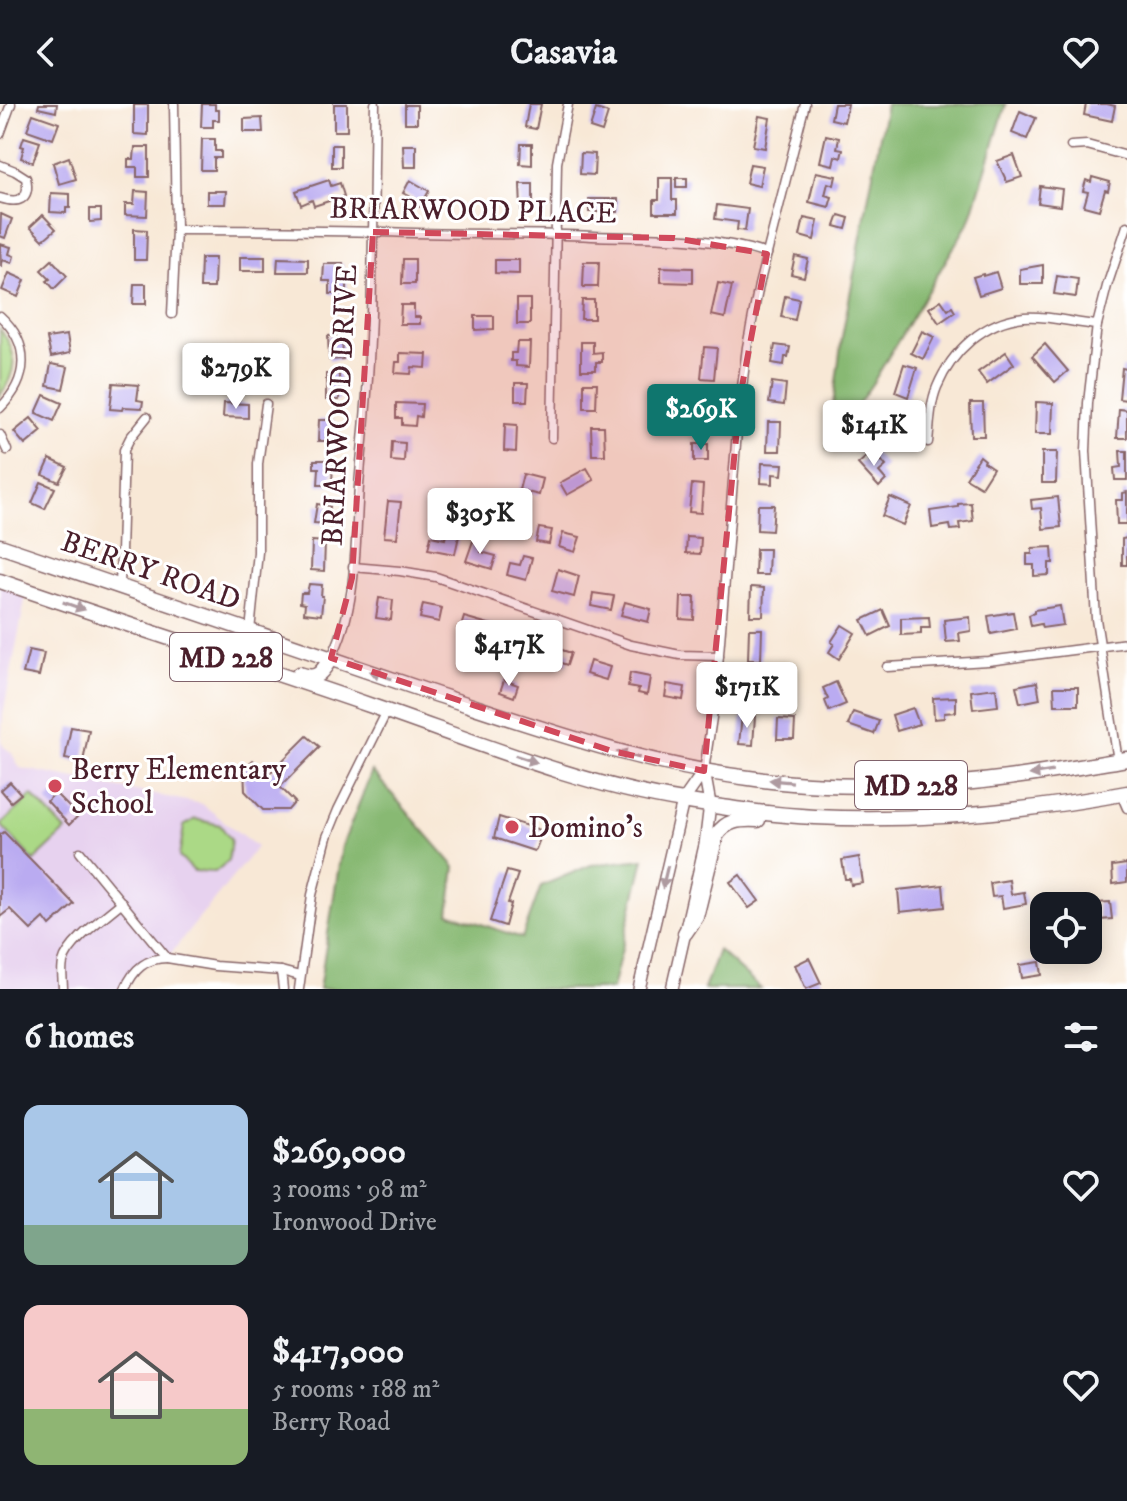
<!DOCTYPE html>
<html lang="en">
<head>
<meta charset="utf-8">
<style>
  :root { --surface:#171b24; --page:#20242c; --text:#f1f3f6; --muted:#9ea1a6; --accent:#0f766e }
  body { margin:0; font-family:"IM FELL DW Pica",serif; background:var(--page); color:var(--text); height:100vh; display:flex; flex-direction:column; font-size:30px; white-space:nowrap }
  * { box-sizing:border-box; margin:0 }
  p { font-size:26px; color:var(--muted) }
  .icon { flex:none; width:44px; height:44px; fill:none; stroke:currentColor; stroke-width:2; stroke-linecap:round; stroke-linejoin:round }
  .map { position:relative; height:885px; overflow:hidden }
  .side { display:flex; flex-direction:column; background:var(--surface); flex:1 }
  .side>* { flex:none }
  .tools { position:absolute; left:1030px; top:788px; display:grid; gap:16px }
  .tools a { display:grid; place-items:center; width:72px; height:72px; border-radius:16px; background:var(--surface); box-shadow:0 4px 20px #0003; font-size:40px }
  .price { position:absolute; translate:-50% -68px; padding:0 18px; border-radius:8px; background:#fff; color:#222; font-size:26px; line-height:52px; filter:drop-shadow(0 2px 4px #0008) }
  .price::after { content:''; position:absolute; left:50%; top:48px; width:24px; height:18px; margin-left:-12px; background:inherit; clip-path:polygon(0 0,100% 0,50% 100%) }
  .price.selected { background:var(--accent); color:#fff }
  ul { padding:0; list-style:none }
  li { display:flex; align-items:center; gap:24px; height:200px; padding:0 24px }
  li span { display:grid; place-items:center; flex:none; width:224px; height:160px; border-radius:16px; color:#555 }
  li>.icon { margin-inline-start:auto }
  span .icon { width:96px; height:96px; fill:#fffc; stroke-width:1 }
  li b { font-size:34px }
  h2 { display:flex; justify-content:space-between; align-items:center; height:96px; padding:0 24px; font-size:34px }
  header { display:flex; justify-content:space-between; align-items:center; height:104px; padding:0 24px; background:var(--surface); font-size:36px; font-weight:700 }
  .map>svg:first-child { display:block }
  .built { fill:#e7d2ef }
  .green { fill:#abd986; stroke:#7a7c58; stroke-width:2 }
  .forest { fill:#88b973; stroke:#696c4f; stroke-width:2 }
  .building { fill:#baabf1 }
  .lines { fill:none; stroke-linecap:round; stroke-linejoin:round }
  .street-casing { stroke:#876567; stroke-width:11 }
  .secondary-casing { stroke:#876567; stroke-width:14 }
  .highway-casing { stroke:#876567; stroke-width:17 }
  .street { stroke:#fff; stroke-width:8 }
  .secondary { stroke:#fff; stroke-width:11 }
  .highway { stroke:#fff; stroke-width:14 }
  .oneway { fill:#ae9aa0 }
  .marked { fill:#d1495b; fill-opacity:0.2; stroke:#d1495b; stroke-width:6; stroke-dasharray:16 10; stroke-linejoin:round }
  .poi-dot { fill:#d1495b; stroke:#fff; stroke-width:3 }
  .labels { text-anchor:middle; stroke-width:6; stroke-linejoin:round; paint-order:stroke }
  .shield { fill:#fff; stroke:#80626b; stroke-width:2 }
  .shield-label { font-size:28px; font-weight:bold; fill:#4a1f2b }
  .street-label { font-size:30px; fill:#4a1f2b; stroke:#fff }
  .poi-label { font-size:30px; fill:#4a1f2b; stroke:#fff; text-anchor:start }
</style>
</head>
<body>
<header><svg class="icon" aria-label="back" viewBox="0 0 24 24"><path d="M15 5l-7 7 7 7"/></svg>Casavia<svg class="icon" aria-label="heart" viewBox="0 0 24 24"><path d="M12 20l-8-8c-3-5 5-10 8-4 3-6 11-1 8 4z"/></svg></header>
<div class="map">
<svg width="1127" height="885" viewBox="0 0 1127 885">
  <rect width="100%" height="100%" fill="#fff"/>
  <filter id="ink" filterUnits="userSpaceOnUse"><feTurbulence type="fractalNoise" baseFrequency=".0125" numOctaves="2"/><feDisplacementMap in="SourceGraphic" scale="16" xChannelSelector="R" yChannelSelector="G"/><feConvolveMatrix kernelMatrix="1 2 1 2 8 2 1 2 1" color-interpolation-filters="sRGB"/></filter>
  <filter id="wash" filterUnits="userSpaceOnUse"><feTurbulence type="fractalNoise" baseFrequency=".006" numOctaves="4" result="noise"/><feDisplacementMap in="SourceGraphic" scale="32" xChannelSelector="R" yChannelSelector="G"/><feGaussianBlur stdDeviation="1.8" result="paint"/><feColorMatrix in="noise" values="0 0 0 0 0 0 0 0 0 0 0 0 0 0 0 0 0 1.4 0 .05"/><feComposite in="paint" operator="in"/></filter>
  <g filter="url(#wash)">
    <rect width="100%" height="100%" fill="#f8e8d6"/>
    <polygon class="built" points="0,477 27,486 3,610 1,637 4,643 11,648 20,664 202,700 257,743 167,854 147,857 125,885 0,885"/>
    <g class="green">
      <path d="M0,225C19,248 17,268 0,292Z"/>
      <polygon points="32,691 66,727 34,757 1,721"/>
      <polygon points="195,715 220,721 231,736 228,757 215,768 194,767 179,753 184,722"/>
    </g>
    <g class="forest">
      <polygon points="886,0 1006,0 970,116 874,277 827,346 842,233"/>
      <polygon points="372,667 455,763 449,809 522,834 541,782 591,761 644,755 612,885 319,885 342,742"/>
      <polygon points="718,846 760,884 761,885 704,885"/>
    </g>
    <g id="blocks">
      <g class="building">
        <polygon points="39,0 57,0 56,8 38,4"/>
        <polygon points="202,0 215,0 215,6 219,6 219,16 213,16 213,23 201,23"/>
        <rect x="334" y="0" width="13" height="27"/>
        <polygon points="529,0 541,0 536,25 525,23"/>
        <polygon points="834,0 848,0 844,18 831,15"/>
        <polygon points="1086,0 1107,0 1115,2 1112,17 1084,11"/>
        <polygon points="134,1 148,1 148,31 134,30"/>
        <rect x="405" y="1" width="12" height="18"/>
        <polygon points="596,5 608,9 602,28 590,24"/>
        <polygon points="1020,7 1036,14 1027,35 1012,29"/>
        <polygon points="33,10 59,19 53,35 27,26"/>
        <polygon points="759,12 770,14 765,44 753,42"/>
        <polygon points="262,14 263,28 244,28 244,15"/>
        <polygon points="826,31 839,34 837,44 843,45 841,54 835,52 833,61 820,58"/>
        <polygon points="24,33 40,38 33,58 21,54 24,43 21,42"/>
        <polygon points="202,35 215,35 215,47 221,47 221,54 214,54 214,66 201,66"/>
        <polygon points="521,40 532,40 532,61 520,60"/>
        <rect x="332" y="41" width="9" height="22"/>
        <polygon points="403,41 416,41 416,63 404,63"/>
        <polygon points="135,43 149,43 149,73 137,73 137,63 128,63 128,55 134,55"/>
        <polygon points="581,49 595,50 594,71 580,70"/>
        <polygon points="1014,51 1022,73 1007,78 997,57"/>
        <polygon points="69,53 76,75 59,80 53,59"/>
        <polygon points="750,60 763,62 759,82 746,79"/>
        <polygon points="816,68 836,72 834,81 828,79 825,91 832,93 829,103 809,98"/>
        <polygon points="1092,73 1110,78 1108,87 1105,86 1099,106 1084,102 1088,88 1083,87 1086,76 1091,78"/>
        <polygon points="659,74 672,74 672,96 677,96 677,109 654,109 654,96 659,96"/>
        <rect x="676" y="74" width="11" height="9"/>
        <polygon points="329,76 331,82 340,79 344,92 314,102 312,96 301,101 296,87"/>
        <polygon points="410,76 429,87 420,103 413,99 415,95 403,89"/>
        <polygon points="520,80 533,80 533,105 521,106"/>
        <polygon points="1040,82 1062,85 1060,102 1038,99"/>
        <polygon points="135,87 148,88 147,112 125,111 125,100 134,100"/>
        <polygon points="207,87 226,87 225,100 207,100"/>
        <polygon points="51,89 70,90 70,104 66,104 66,109 50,108"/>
        <rect x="589" y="95" width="29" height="13"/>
        <polygon points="717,101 748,105 745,127 737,126 738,118 715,115"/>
        <polygon points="90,105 101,105 101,117 90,118"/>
        <polygon points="1,110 12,115 5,134 0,132"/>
        <polygon points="43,111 56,125 43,136 30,123"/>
        <polygon points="839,111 849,114 846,125 835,122"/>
        <polygon points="804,114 818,117 814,136 800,132"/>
        <polygon points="134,125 147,126 146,156 134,156"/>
        <polygon points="0,140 11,143 9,150 14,152 12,159 3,156 1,163"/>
        <polygon points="795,152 808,155 804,173 791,170"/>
        <rect x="240" y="153" width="25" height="14"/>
        <polygon points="201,154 215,154 214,184 200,184"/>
        <polygon points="278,154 308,155 308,168 277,168"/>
        <polygon points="403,155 415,155 415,180 402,180"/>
        <polygon points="52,156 67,172 54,185 47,177 50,175 41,166"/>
        <polygon points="495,156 519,156 519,170 495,169"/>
        <polygon points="584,158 599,158 598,183 583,183"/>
        <polygon points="324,160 343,160 343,171 347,171 347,190 330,190 330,177 323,177"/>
        <polygon points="1043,161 1043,180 1020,180 1020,165"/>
        <polygon points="661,163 693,164 693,179 661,178"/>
        <polygon points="996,168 1001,184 979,191 973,173 983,170 983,172"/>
        <polygon points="9,169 25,176 18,193 2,186"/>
        <polygon points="1057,172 1078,175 1076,193 1054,190"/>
        <polygon points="718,179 732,182 725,214 711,211"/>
        <polygon points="134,180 146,180 146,200 133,200"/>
        <polygon points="785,192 799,195 795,216 781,213"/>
        <rect x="517" y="195" width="13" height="25"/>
        <polygon points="582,196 594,196 594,215 581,215"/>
        <polygon points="941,196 948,206 952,203 955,208 939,219 929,204"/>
        <polygon points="401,201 414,201 414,213 420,213 420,220 400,220"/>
        <polygon points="475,212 494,212 494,225 475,226"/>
        <polygon points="922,227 934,233 923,255 911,249"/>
        <polygon points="67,231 70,249 51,253 47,234"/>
        <polygon points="342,231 343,255 329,256 328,232"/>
        <polygon points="517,238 530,238 529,263 516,262 516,257 511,257 511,249 516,249"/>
        <polygon points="581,238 593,238 593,249 602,248 602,258 596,258 596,266 581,266"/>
        <polygon points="1045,240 1068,267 1055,278 1032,252"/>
        <polygon points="775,241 790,243 788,253 785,253 784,261 772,259"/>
        <polygon points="704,243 717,244 714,275 701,274"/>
        <polygon points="1006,248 1014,260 987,280 978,268"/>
        <polygon points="400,249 427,250 426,264 412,263 411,270 395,269 396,258 400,258"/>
        <polygon points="51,260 68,263 63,285 47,282"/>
        <polygon points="904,260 917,264 908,293 895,288"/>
        <polygon points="1122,264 1127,265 1127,296 1119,295"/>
        <rect x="326" y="270" width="13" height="26"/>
        <polygon points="772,278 786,280 784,301 769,299"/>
        <polygon points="113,279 139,281 137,296 143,297 142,304 123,303 122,306 110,305"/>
        <polygon points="515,279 528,279 527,297 515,297"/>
        <polygon points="584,279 597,279 596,304 584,304"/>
        <polygon points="699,288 712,290 710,311 697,310"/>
        <polygon points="44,291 62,299 54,317 36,309"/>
        <polygon points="1036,298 1053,299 1052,330 1035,330"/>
        <polygon points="224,299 248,300 248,314 223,313"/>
        <polygon points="396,299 422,300 421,313 416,312 415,322 402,321 402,314 396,314"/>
        <polygon points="970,299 983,299 984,332 971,332"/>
        <polygon points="882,300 898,302 896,324 876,322 877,312 881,312"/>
        <polygon points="1119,305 1127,306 1127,334 1117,334"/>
        <polygon points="31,314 42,327 25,341 14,328"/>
        <polygon points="319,316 333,316 334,337 318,337"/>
        <polygon points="768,318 781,318 780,347 767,347"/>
        <polygon points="505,320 517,321 516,348 504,347"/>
        <polygon points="591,322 604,322 605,351 592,351"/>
        <polygon points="392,338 405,339 404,358 391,357"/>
        <rect x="694" y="340" width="14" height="17"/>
        <polygon points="873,347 886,362 879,368 886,376 879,383 858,360"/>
        <polygon points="1120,347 1127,347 1127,376 1115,376 1114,364 1121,363"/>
        <polygon points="1042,348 1057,348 1056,379 1042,379"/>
        <polygon points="980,352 985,356 984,358 993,364 981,383 966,374"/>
        <polygon points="50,355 67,363 59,378 43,371"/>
        <polygon points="314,356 333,356 332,381 318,381 319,364 314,364"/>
        <polygon points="762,359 783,360 782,371 773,370 773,380 761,379"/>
        <polygon points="587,364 594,376 567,391 560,379"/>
        <polygon points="523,370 543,375 539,391 519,386"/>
        <polygon points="41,378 55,384 45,405 32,399"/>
        <polygon points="692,380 703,381 701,409 689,408"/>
        <polygon points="1127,388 1127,420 1117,420 1116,396 1123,396 1123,389"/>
        <polygon points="890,393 911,402 903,421 882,412"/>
        <polygon points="1058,393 1061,423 1043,425 1041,404 1032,405 1031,396"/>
        <polygon points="388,397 401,398 397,434 384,433"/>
        <polygon points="971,399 973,417 959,419 960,425 951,426 950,421 932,424 930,407 958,403 958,400"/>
        <polygon points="317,400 330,402 328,420 314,419"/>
        <polygon points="758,401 774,401 772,427 757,426"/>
        <polygon points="539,424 552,426 549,440 536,438"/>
        <polygon points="447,425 460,427 455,450 428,445 431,432 445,435"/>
        <polygon points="563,429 580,433 575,448 559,443"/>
        <polygon points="687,433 701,434 700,450 686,449"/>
        <polygon points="1127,434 1127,461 1122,461 1122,435"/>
        <polygon points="312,437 325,438 324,467 311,466"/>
        <polygon points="473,437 483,440 481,448 496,452 492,465 466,457"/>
        <polygon points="1052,443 1053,459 1049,459 1049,471 1034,472 1034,461 1027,461 1027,450 1032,450 1032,444"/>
        <polygon points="756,445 769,445 768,471 755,471"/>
        <polygon points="523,452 532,454 526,476 507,471 510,459 520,461"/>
        <polygon points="558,465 579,472 574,493 552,487"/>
        <polygon points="309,480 322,481 321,492 323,492 321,511 304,509 305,500 300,499 301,489 307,489"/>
        <polygon points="751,483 764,484 763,512 750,512"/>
        <polygon points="593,489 614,492 611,506 591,502"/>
        <polygon points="681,493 695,493 694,516 680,515"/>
        <polygon points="379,494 393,496 391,516 376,514"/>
        <polygon points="625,498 651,505 648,518 621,511"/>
        <polygon points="423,500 442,504 439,518 420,514"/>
        <polygon points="1060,502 1063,521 1042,524 1041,520 1031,522 1029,511 1034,509 1034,506"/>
        <polygon points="883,506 890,522 870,532 862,516"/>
        <polygon points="1013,508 1016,525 991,530 988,512"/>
        <polygon points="464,513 492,521 488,534 460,526"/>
        <polygon points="929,513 930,524 921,524 921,530 901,531 901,514"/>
        <polygon points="970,513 971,527 959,529 960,537 946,538 944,516"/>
        <polygon points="842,521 855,529 839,555 829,548 834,540 831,538"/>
        <polygon points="749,525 762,525 761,556 748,556"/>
        <polygon points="505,526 521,531 516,548 499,543"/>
        <polygon points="550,542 571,549 567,561 546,554"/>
        <polygon points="29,546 44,549 39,572 23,569"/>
        <polygon points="590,557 610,563 606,576 586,570"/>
        <polygon points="630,569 650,573 647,591 638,589 639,585 628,583"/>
        <polygon points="745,569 758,570 757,589 743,588"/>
        <polygon points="504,576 518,581 514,593 500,588"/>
        <polygon points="836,578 846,600 829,607 825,597 828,595 823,584"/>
        <polygon points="1037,578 1040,595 1020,599 1016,582"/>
        <polygon points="667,580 685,583 683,596 665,593"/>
        <polygon points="1054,583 1078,583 1078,601 1055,601"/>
        <polygon points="996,584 998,602 973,605 971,587"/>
        <polygon points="956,593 956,608 944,609 944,614 934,615 933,594"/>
        <polygon points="913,604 919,620 897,627 892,611"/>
        <polygon points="853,608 879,617 874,630 848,621"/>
        <polygon points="742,611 755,612 753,641 739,640"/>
        <polygon points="778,615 795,616 794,635 777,635"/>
        <polygon points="71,623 89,626 83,658 65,655"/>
        <polygon points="307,632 320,643 280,683 295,698 288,706 263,706 245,687 244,664 253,656 268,671"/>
        <polygon points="10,678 21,690 11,698 1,686"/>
        <polygon points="55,689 78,712 69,721 47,697"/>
        <polygon points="499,713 543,727 536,745 534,747 494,734"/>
        <polygon points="4,728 74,800 50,822 44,814 31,826 10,805 0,813 0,731"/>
        <polygon points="859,753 863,779 851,781 850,775 845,775 842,756"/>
        <polygon points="1127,760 1127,778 1113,780 1112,762"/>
        <polygon points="507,767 518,770 508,799 511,800 505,822 490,817"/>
        <polygon points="740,771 759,797 749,804 730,778"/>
        <polygon points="1009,776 1011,790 1024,788 1026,800 1003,804 1001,792 992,793 990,779"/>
        <polygon points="943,781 945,803 900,808 898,786"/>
        <polygon points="1110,798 1112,815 1099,816 1097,799"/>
        <polygon points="809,854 821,879 806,885 795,861"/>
        <polygon points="1040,858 1042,871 1022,874 1020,861"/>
      </g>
    </g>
  </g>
  <g filter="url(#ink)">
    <use href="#blocks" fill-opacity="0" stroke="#876567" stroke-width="2"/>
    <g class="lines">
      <g class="street-casing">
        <g id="street">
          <polyline points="0,30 11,0"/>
          <polyline points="1071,42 1087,41 1127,52"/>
          <path d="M0,61L15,67L26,74C31,96 18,100 0,94"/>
          <path d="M176,126C245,126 315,126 384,128C453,131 522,129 592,132C651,134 710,131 767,150"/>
          <polyline points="172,210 176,126 174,0"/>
          <path d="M0,212C31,240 29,276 0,304"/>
          <polyline points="0,331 7,346"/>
          <polyline points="552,334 557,59 568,0"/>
          <path d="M928,338C930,319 930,300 937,283C952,247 984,217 1024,213C1049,211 1073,219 1097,221"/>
          <polyline points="353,463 400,467 436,473 631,541 680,551 719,552"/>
          <polyline points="120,483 124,346 130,334 147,313"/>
          <polyline points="250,527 258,448 258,360 266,300"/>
          <path d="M331,554C358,503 355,438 359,382C362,345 366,309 368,273C374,182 373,91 375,0"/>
          <polyline points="887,563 988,557 1127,539"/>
          <polyline points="1118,657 1096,515 1086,347 1088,299 1097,221 1107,182 1127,122"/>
          <polyline points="704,667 716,587 738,315 747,243 759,181 805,0"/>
          <polyline points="1121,690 1127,704"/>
          <polyline points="80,748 167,854 215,862 281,867 300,872"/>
          <polyline points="281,867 283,885"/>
          <path d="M63,885C63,877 61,867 63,859C68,838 106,812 122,798"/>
          <path d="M125,885C133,866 145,854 167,854"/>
          <polyline points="299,885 312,791 327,733 338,706 387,607"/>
        </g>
      </g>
      <g class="secondary-casing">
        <g id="secondary">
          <polyline points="639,885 683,697 704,667"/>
          <polyline points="672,885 705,741 710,700 704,667"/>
        </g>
      </g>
      <g class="highway-casing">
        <g id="highway">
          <path d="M0,442C143,490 285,540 429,588C534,622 638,660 749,674C810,683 885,683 948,680C1008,676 1068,665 1127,655"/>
          <path d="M0,477C123,520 248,559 372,602C471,636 580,681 683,697C727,704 771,711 815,713C919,718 1024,708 1127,689"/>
          <path d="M299,570C318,577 321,569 331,554"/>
          <path d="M685,829L696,813L716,732C726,716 740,715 758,716"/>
        </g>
      </g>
      <use href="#street" class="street"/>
      <use href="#secondary" class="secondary"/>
      <use href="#highway" class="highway"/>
    </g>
    <defs><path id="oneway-solid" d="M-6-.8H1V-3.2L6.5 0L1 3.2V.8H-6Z" transform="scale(2)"/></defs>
    <g class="oneway">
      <use href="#oneway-solid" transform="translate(74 502) rotate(19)"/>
      <use href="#oneway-solid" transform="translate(381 571) rotate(-161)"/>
      <use href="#oneway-solid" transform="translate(628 651) rotate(-166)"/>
      <use href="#oneway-solid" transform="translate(526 655) rotate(18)"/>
      <use href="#oneway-solid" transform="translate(1041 669) rotate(171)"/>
      <use href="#oneway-solid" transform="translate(781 677) rotate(-175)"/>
      <use href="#oneway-solid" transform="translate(665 773) rotate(103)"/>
    </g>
  </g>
  <path class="marked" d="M373,128L674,134L767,150L740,293L704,667L612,647L331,554L352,474Z"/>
  <g class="poi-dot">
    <circle cx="55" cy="682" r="8"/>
    <circle cx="512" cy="723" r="8"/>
  </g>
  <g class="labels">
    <g class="shield">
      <rect x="170" y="529" width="112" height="48" rx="6"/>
      <rect x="855" y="657" width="112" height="48" rx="6"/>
    </g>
    <g class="shield-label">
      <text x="226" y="563">MD 228</text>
      <text x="911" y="691">MD 228</text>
    </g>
    <g class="street-label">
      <text transform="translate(473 106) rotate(1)" y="10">BRIARWOOD PLACE</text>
      <text transform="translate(339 301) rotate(-87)" y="10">BRIARWOOD DRIVE</text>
      <text transform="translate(151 466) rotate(19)" y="10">BERRY ROAD</text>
    </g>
    <g class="poi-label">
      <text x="71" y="675">Berry Elementary<tspan x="71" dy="34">School</tspan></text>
      <text x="528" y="733">Domino's</text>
    </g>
  </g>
</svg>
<div class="tools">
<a><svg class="icon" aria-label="locate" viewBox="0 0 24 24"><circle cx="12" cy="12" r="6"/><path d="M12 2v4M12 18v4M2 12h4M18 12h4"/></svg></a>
</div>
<b class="price" style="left:236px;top:307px">$279K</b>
<b class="price selected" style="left:701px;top:348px">$269K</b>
<b class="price" style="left:874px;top:364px">$141K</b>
<b class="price" style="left:480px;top:452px">$305K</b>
<b class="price" style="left:509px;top:584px">$417K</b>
<b class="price" style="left:747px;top:626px">$171K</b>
</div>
<section class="side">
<h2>6 homes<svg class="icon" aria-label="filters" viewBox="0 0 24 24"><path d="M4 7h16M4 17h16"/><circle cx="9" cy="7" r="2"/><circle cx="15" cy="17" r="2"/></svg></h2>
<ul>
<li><span style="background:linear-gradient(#a9c7e8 75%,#7fa58c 0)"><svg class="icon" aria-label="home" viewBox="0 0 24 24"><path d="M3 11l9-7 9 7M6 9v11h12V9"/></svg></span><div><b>$269,000</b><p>3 rooms · 98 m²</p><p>Ironwood Drive</p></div><svg class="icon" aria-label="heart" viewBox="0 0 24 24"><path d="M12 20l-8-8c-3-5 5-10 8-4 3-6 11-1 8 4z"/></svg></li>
<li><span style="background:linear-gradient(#f6c9c9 65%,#8fb573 0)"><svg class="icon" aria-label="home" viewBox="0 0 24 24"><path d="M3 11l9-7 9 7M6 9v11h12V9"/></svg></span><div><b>$417,000</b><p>5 rooms · 188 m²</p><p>Berry Road</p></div><svg class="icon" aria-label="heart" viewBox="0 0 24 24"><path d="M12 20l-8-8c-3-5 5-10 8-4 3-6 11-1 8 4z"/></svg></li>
</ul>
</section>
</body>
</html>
